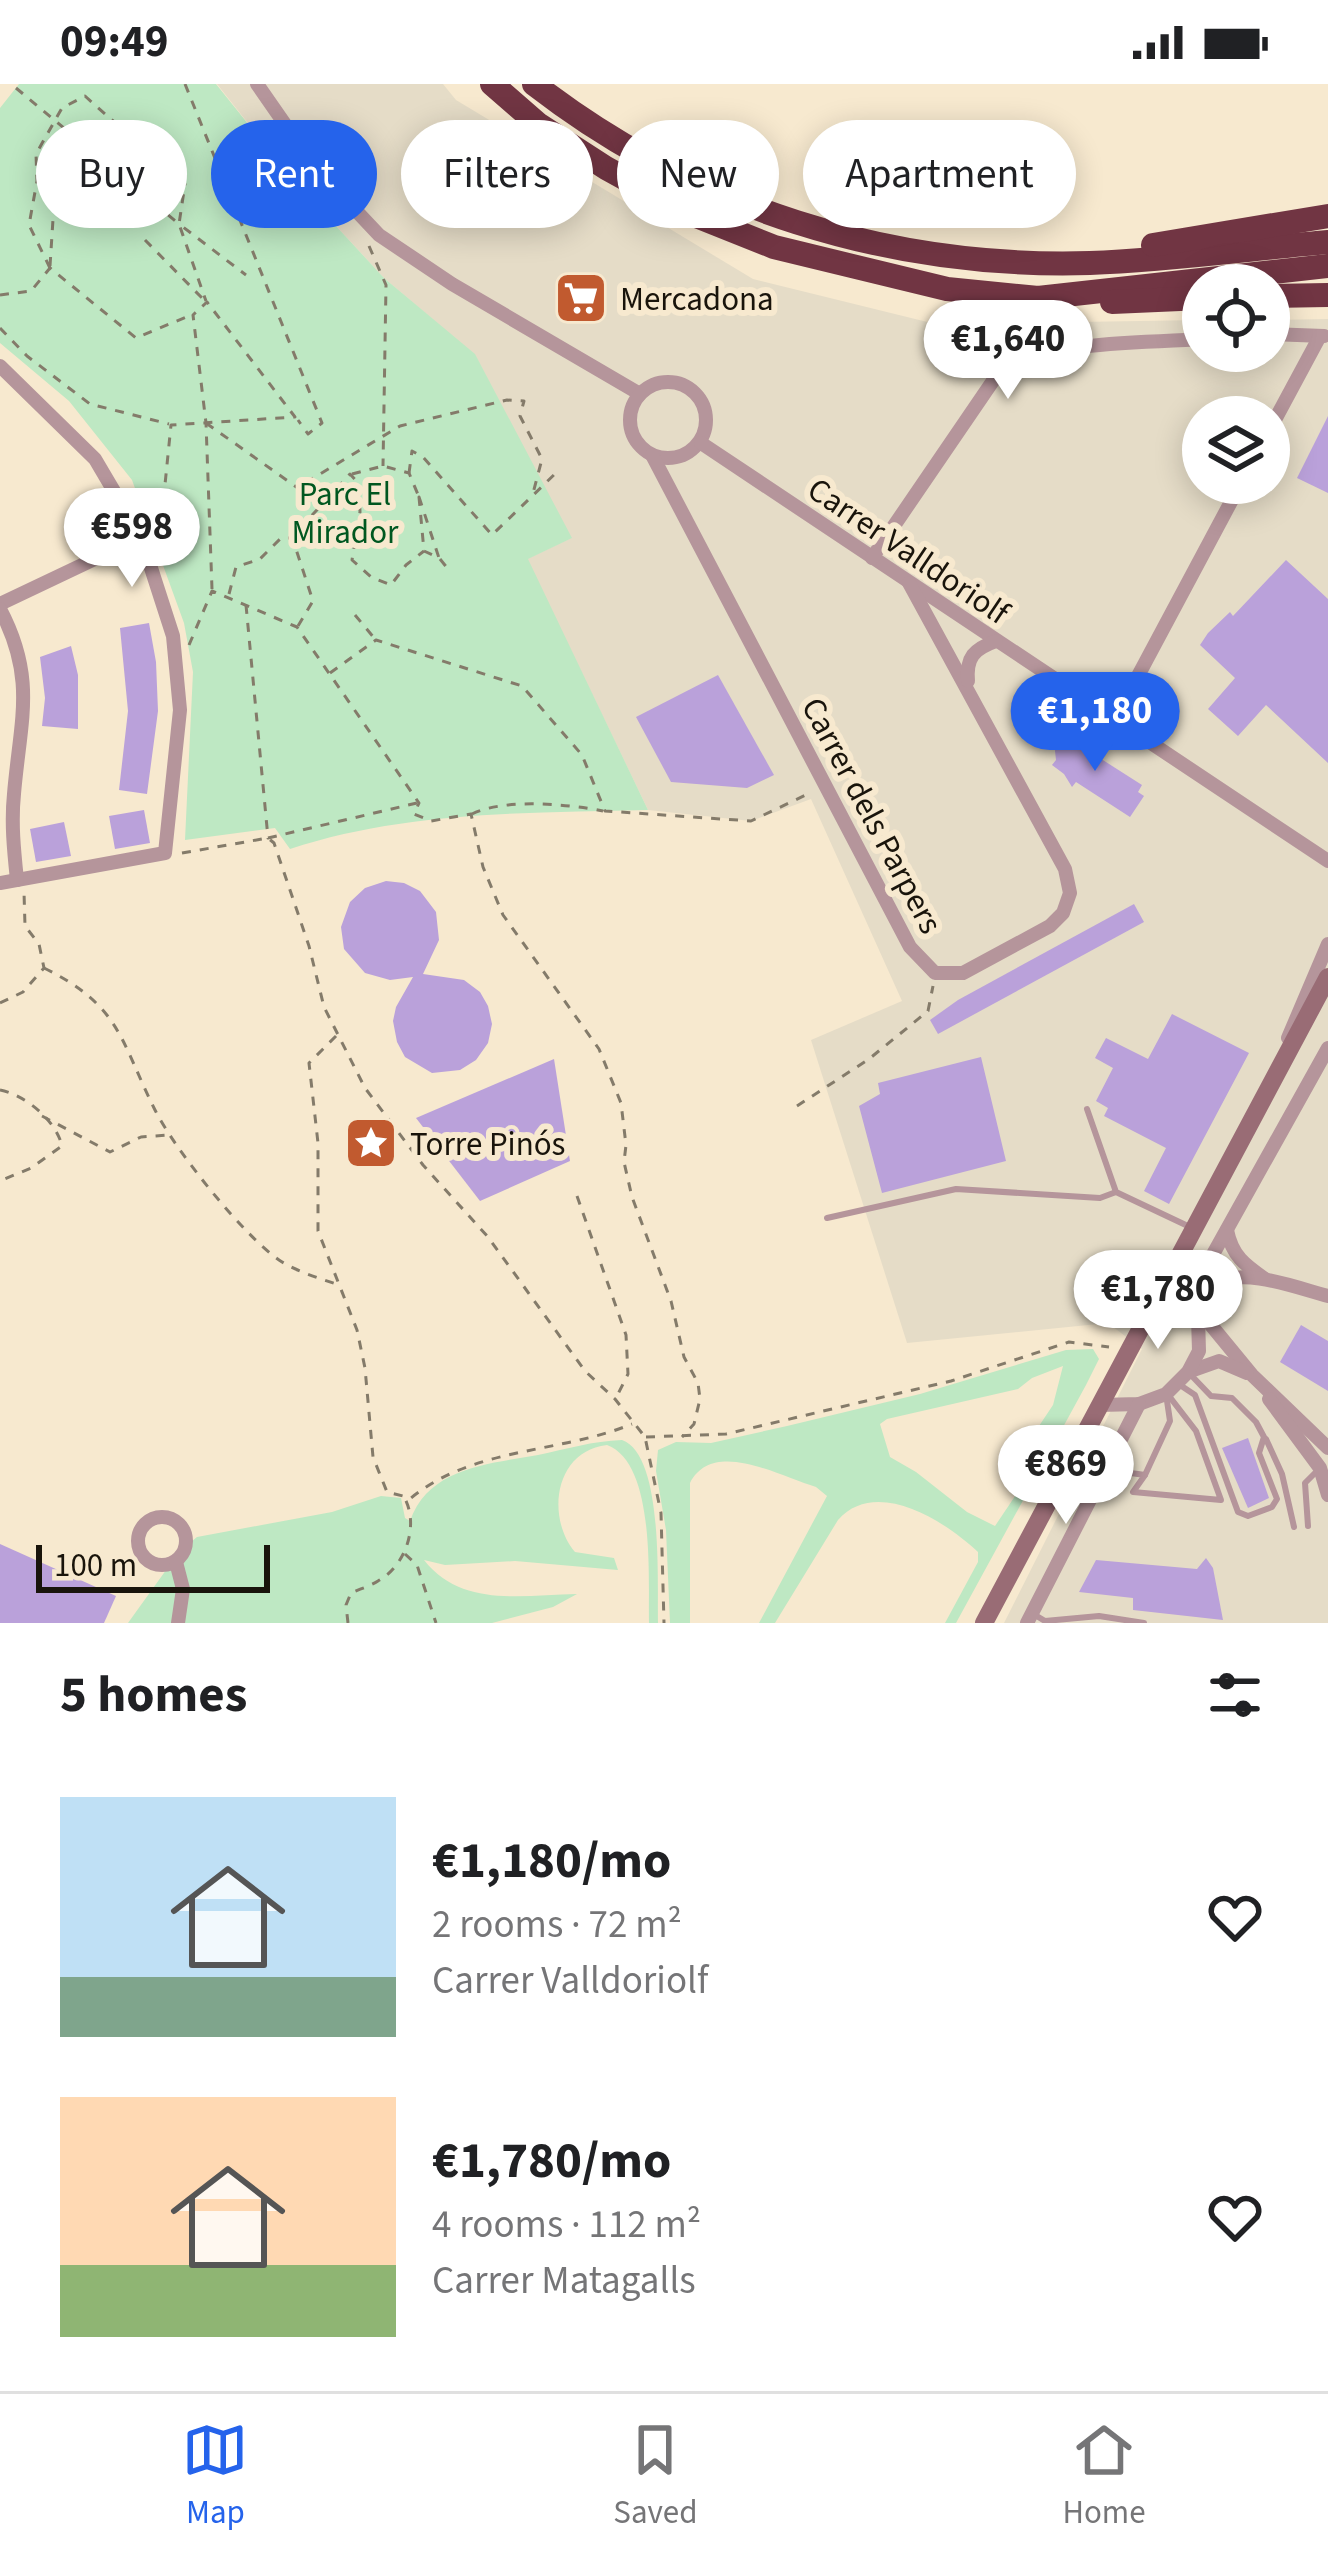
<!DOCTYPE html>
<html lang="en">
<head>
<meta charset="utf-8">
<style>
  :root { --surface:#fff; --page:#f2f2f2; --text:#202124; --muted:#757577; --line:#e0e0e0; --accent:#2563eb }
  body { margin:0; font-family:"Source Sans 3",sans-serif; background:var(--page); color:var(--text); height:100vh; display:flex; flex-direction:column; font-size:45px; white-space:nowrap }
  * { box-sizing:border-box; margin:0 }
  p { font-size:39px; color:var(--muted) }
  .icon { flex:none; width:66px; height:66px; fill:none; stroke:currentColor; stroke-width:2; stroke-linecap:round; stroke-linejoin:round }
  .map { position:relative; height:1539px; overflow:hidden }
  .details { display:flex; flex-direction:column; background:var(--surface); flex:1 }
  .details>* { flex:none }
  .guide { position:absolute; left:36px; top:36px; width:1257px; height:108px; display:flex; gap:24px }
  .controls { position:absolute; left:1182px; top:180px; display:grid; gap:24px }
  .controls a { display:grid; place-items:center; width:108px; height:108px; border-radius:50%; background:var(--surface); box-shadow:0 6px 30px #0003; font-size:60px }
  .scale { position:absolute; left:36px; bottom:30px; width:234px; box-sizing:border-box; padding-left:12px; border:6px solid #19140b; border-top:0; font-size:33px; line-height:42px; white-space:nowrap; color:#19140b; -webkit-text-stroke:9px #f7e9cf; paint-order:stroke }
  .price { position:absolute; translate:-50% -102px; padding:0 27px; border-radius:42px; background:#fff; color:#222; font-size:39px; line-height:78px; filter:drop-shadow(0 3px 6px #0008) }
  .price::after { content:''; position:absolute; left:50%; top:72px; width:36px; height:27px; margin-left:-18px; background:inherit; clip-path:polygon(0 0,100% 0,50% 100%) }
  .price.on { background:var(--accent); color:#fff }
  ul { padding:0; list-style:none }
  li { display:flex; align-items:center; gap:36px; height:300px; padding:0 60px }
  li span { display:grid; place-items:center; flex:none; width:336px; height:240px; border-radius:0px; color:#555 }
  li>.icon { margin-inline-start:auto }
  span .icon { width:144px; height:144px; fill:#fffc; stroke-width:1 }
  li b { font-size:51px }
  h2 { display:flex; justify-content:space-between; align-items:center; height:144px; padding:0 60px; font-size:51px }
  .tag { padding:0 42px; border-radius:54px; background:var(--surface); box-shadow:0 6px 30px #0003; font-size:42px; line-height:108px }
  .tag.on { background:var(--accent); color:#fff }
  .status { display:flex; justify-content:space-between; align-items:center; height:84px; padding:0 60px; background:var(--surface); direction:ltr }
  .status svg { height:33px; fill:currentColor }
  .tabs { display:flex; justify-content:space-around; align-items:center; height:168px; border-top:3px solid var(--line); background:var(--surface); font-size:33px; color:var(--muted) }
  .tabs a { display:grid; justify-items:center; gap:6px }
  .tabs .on { color:var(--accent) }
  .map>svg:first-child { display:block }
  .industrial { fill:#e5dcc7; fill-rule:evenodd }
  .green { fill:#bee8c3; fill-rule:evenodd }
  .building { fill:#baa1da }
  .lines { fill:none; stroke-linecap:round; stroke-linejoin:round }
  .path { stroke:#847b6a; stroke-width:3; stroke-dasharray:9 9; stroke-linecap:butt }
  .lane { stroke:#b5959b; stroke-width:6 }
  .street { stroke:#b5959b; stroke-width:14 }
  .secondary { stroke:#996c75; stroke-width:18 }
  .highway { stroke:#713543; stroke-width:24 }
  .labels { text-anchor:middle; stroke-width:12; stroke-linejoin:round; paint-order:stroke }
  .poi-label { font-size:33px; fill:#19140b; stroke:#f7e9cf; text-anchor:start }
  .park-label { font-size:33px; fill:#005720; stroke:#f7e9cf }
  .street-label { font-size:33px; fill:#19140b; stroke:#f7e9cf }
</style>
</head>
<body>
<div class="status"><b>09:49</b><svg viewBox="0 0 49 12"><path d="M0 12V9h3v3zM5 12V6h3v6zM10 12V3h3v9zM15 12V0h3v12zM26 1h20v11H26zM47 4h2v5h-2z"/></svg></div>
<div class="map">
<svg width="1328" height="1539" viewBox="0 0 1328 1539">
  <rect width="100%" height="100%" fill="#f7e9cf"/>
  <path class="industrial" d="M217,0H443L456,16L753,195L972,249L1077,238L1203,236V267H1269V236L1328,235V1539H1004L1142,1265L1108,1239L907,1259L811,956L902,917L811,715L751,737L648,726L527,475L571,454L475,271L384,194L289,91ZM1203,333H1269V399H1203Z"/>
  <g class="green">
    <path d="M19,0H216L289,91L384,194L475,270L572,454L528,475L648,726C529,729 405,727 290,765L275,744L185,756L193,588L184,539L132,396L69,317L0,259V24Z"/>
    <path d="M1093,1265L1099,1275L1086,1301L956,1539H945L978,1478V1468C945,1437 876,1393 838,1436L775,1539H759L827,1412L816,1403C779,1392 713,1354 690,1399V1539H670L666,1446L656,1387L658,1366L676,1358L711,1359L787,1342L920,1310L1066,1266ZM1063,1282L1053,1321L1035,1348L1026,1396L995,1442L967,1428L916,1388L890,1373L880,1340L887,1335L1018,1305L1032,1294Z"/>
    <path d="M622,1356C664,1371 657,1499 658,1539H649C648,1496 656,1379 607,1361C554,1367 546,1434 575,1468L614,1474L618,1486L515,1477L445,1481L424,1476C462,1524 522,1511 577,1510L553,1523L492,1539H128L179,1468L197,1453L332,1428L381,1412L401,1414L405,1434L410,1437C429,1383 489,1380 538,1371C566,1365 593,1357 622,1356Z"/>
  </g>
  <g class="building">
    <polygon points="1328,332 1328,409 1297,394"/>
    <polygon points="1286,476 1328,515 1328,679 1266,621 1238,652 1208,625 1235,594 1200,561 1208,549 1230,528 1233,532"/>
    <polygon points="149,539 156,578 158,627 147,710 119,706 128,627 120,544"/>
    <polygon points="71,562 78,591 78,645 42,642 45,614 40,573"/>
    <polygon points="718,591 774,691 747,704 671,698 636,633"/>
    <polygon points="1062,643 1087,659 1084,664 1142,701 1138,708 1144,712 1130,733 1076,698 1072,703 1064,690 1052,681 1056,676 1054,658"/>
    <polygon points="144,726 150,759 115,765 109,732"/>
    <polygon points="64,738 71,772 36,778 30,745"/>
    <polygon points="386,797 404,799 420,807 436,828 439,856 423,890 464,896 480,908 488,922 492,940 488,959 476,976 460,986 432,989 405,973 397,958 393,937 396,923 413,893 390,896 365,889 344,865 341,843 350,818 365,804"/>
    <polygon points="1134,820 1144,838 938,950 930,936 958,916"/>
    <polygon points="1172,930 1249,969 1169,1120 1144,1107 1166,1064 1104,1032 1108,1024 1096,1017 1113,984 1095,974 1106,954 1148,975"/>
    <polygon points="981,973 1006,1077 882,1109 859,1022 880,1010 878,999"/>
    <polygon points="554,975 570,1077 480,1117 416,1034"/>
    <polygon points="1301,1241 1328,1257 1328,1307 1280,1278"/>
    <polygon points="1248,1354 1269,1414 1248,1424 1222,1364"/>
    <polygon points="0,1460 116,1512 104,1539 0,1539"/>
    <polygon points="1206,1474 1213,1484 1223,1536 1133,1526 1133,1514 1079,1508 1096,1476 1197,1485"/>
  </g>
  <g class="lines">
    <g class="path">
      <polyline points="185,0 322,339 308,350 298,336"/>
      <polyline points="16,4 179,140 206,217"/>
      <polyline points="315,103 312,104 325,117"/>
      <polyline points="145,156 205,217"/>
      <polyline points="369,162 386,201 383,382"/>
      <polyline points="50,182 59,42"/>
      <path d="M50,184L29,141L37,97L36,70L62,24L85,12C118,42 152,70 185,100L179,140L246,191"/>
      <polyline points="0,211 31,207 50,184 136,254 191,231"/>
      <polyline points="0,244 27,272 90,320 169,340"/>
      <polyline points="206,339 302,407 310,396 400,342 507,316 524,317 520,332 542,375 532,413"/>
      <polyline points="409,389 412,367 423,373 492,451 559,386"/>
      <polyline points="352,390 383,382 409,389 419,413"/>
      <polygon points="419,413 439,474 424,467"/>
      <polyline points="149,439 161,440 171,341 295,333 207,218 193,231 206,339 212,505"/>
      <polyline points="440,475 448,485"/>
      <polyline points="229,510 236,483 260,475 281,454 290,454"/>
      <polyline points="246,521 268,754 417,719"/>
      <polyline points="355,531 375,555"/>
      <polyline points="298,542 313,517 292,453 350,390 359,400 360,428 352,476 371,493 391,501 406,481 424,467"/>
      <polyline points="189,561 212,507 297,543 419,719 414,730 431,737 471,730 483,783 503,831 599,965 621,1019 626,1061 624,1078 632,1113 671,1217 684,1273 698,1299 700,1315 694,1340 682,1353"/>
      <polyline points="330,589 376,556 522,602 582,671 605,727 751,737 810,709"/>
      <path d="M472,730C505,714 567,720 603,727"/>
      <polyline points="182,769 268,754 274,759 309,862 324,923 365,1004 423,1081 488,1153 585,1287 615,1315 645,1353 661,1429 664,1539"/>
      <path d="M44,884C121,922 120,956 155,1026C175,1066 243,1151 279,1176C297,1188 319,1194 339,1201"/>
      <polyline points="0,919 23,908 44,884 39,860 25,842 24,808"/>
      <path d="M336,952L309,979L318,1059V1147L357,1246L365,1284L373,1373L387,1408L411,1414C475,1362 559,1370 632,1340"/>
      <path d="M0,1006C25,1011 56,1036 62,1062L31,1084L0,1097"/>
      <polyline points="797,1022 869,975 928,927 933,902"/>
      <polyline points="42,1032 110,1068 141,1053 169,1051"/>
      <polyline points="577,1112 626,1251 628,1290 616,1314"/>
      <polyline points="646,1353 726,1350 951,1297 1069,1258 1109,1263"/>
      <polyline points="405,1470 417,1481 436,1539"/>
      <path d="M348,1539L346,1521L351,1509C360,1505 370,1502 378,1497C407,1481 420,1439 403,1411"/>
    </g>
    <g class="lane">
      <polyline points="1087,1025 1116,1108 1190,1143"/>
      <polyline points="827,1134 956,1105 1100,1114 1116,1108"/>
      <polyline points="1180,1301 1195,1311 1238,1428 1248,1432 1272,1423 1277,1415 1259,1369 1264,1353 1256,1338 1232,1314 1211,1312 1189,1289"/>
      <polyline points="1266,1355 1282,1390 1294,1443"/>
      <polyline points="1109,1386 1145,1391 1133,1408 1221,1416 1196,1347 1169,1312"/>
      <polyline points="1145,1391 1170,1337 1166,1310"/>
      <polyline points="1308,1442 1305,1399 1317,1387"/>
      <polyline points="1035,1531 1045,1537 1099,1532 1144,1539"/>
    </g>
    <g class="street">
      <polyline points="257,0 314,82 379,151 452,200 640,310"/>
      <polyline points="1269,250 1324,252"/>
      <polyline points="0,282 95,375 141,453 173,552 180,626 165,769 0,799"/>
      <circle cx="668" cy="336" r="38"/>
      <polyline points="1269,347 1320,252"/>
      <polyline points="701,359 1328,777"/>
      <polyline points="652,371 910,863 935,889 963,889 1050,842 1063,829 1070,809 1065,785 909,499"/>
      <path d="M872,474L997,291C1056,254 1135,260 1203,255"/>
      <polyline points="0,520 141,453"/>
      <path d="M0,525C37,595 20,637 14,710C11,739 14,767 17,796"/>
      <path d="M968,597C966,573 974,565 996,557"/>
      <polyline points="1115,635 1241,399"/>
      <polyline points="1288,954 1328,860"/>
      <path d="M1227,1146C1232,1172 1245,1181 1265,1195"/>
      <polyline points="1169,1190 1252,1291 1328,1364"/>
      <path d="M1199,1222C1204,1215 1209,1204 1216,1200C1242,1182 1300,1205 1328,1212"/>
      <polyline points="1188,1288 1219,1277 1247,1289"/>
      <polyline points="1269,1315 1320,1384 1328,1411"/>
      <polyline points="1100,1321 1139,1320 1166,1310 1188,1288 1199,1267 1197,1199 1328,964"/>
      <circle cx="162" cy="1457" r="24"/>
      <polyline points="176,1478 183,1505 178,1539"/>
      <polyline points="1027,1539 1139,1320"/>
    </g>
    <polyline class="secondary" points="984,1539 1328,893"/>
    <g class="highway">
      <polyline points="492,0 538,40 606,84 684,127 774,163 947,205 1038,214 1328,182"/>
      <path d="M534,0C694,124 889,185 1090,179C1170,176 1249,165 1328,158"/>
      <polyline points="1153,161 1328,132"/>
      <polyline points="1269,212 1328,211"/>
      <polyline points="1112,218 1203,214"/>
    </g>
  </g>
  <defs>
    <g id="supermarket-square" transform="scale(2.7)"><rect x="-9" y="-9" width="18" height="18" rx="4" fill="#c15a2f" stroke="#f7e9cf"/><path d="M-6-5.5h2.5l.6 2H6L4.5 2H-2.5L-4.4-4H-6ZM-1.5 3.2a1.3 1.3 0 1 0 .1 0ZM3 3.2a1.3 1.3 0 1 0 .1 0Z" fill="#fff"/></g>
    <g id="sight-square" transform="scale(2.7)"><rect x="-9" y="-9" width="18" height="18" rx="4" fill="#c15a2f" stroke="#f7e9cf"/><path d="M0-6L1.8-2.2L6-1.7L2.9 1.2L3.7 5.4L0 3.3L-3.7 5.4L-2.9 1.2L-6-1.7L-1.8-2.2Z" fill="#fff"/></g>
  </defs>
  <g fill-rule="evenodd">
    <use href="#supermarket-square" x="581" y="214"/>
    <use href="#sight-square" x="371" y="1059"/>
  </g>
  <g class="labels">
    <g class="poi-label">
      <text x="620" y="226">Mercadona</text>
      <text x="410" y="1071">Torre Pinós</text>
    </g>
    <g class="park-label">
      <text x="345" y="421">Parc El<tspan x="345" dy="38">Mirador</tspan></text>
    </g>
    <g class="street-label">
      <text transform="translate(909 466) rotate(34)" y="12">Carrer Valldoriolf</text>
      <text transform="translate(873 731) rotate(62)" y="12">Carrer dels Parpers</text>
    </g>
  </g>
</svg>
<div class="controls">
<a><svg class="icon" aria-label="locate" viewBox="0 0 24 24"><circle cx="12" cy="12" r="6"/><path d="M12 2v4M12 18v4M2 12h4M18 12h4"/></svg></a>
<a><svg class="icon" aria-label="layers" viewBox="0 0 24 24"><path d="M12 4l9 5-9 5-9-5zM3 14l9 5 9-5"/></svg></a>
</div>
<div class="scale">100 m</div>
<b class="price" style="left:1008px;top:318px">€1,640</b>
<b class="price" style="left:132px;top:506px">€598</b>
<b class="price on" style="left:1095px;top:690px">€1,180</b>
<b class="price" style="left:1158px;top:1268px">€1,780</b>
<b class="price" style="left:1066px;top:1443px">€869</b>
<div class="guide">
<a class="tag">Buy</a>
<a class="tag on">Rent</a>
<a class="tag">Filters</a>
<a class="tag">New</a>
<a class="tag">Apartment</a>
</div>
</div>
<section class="details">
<h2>5 homes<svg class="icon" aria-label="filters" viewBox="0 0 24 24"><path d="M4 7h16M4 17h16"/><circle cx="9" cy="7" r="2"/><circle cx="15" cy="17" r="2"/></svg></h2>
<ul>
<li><span style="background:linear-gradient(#bfe0f5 75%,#7fa58c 0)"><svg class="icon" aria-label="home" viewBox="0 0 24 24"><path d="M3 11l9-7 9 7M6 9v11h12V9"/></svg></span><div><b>€1,180/mo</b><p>2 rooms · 72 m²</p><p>Carrer Valldoriolf</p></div><svg class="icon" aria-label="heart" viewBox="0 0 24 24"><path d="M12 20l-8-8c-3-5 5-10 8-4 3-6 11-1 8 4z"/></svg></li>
<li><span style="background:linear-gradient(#ffd9b3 70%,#8fb573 0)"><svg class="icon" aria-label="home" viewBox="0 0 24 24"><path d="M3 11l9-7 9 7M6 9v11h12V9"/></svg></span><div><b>€1,780/mo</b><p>4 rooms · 112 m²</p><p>Carrer Matagalls</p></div><svg class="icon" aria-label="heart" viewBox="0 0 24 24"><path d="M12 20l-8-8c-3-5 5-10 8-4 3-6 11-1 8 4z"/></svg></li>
</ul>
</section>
<nav class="tabs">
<a class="on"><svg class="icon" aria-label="map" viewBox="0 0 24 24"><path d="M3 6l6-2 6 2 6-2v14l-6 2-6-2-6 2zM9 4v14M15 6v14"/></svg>Map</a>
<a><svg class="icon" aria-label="saved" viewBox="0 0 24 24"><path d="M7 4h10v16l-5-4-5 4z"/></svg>Saved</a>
<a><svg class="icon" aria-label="home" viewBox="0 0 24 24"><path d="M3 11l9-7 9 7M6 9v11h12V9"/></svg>Home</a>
</nav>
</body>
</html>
